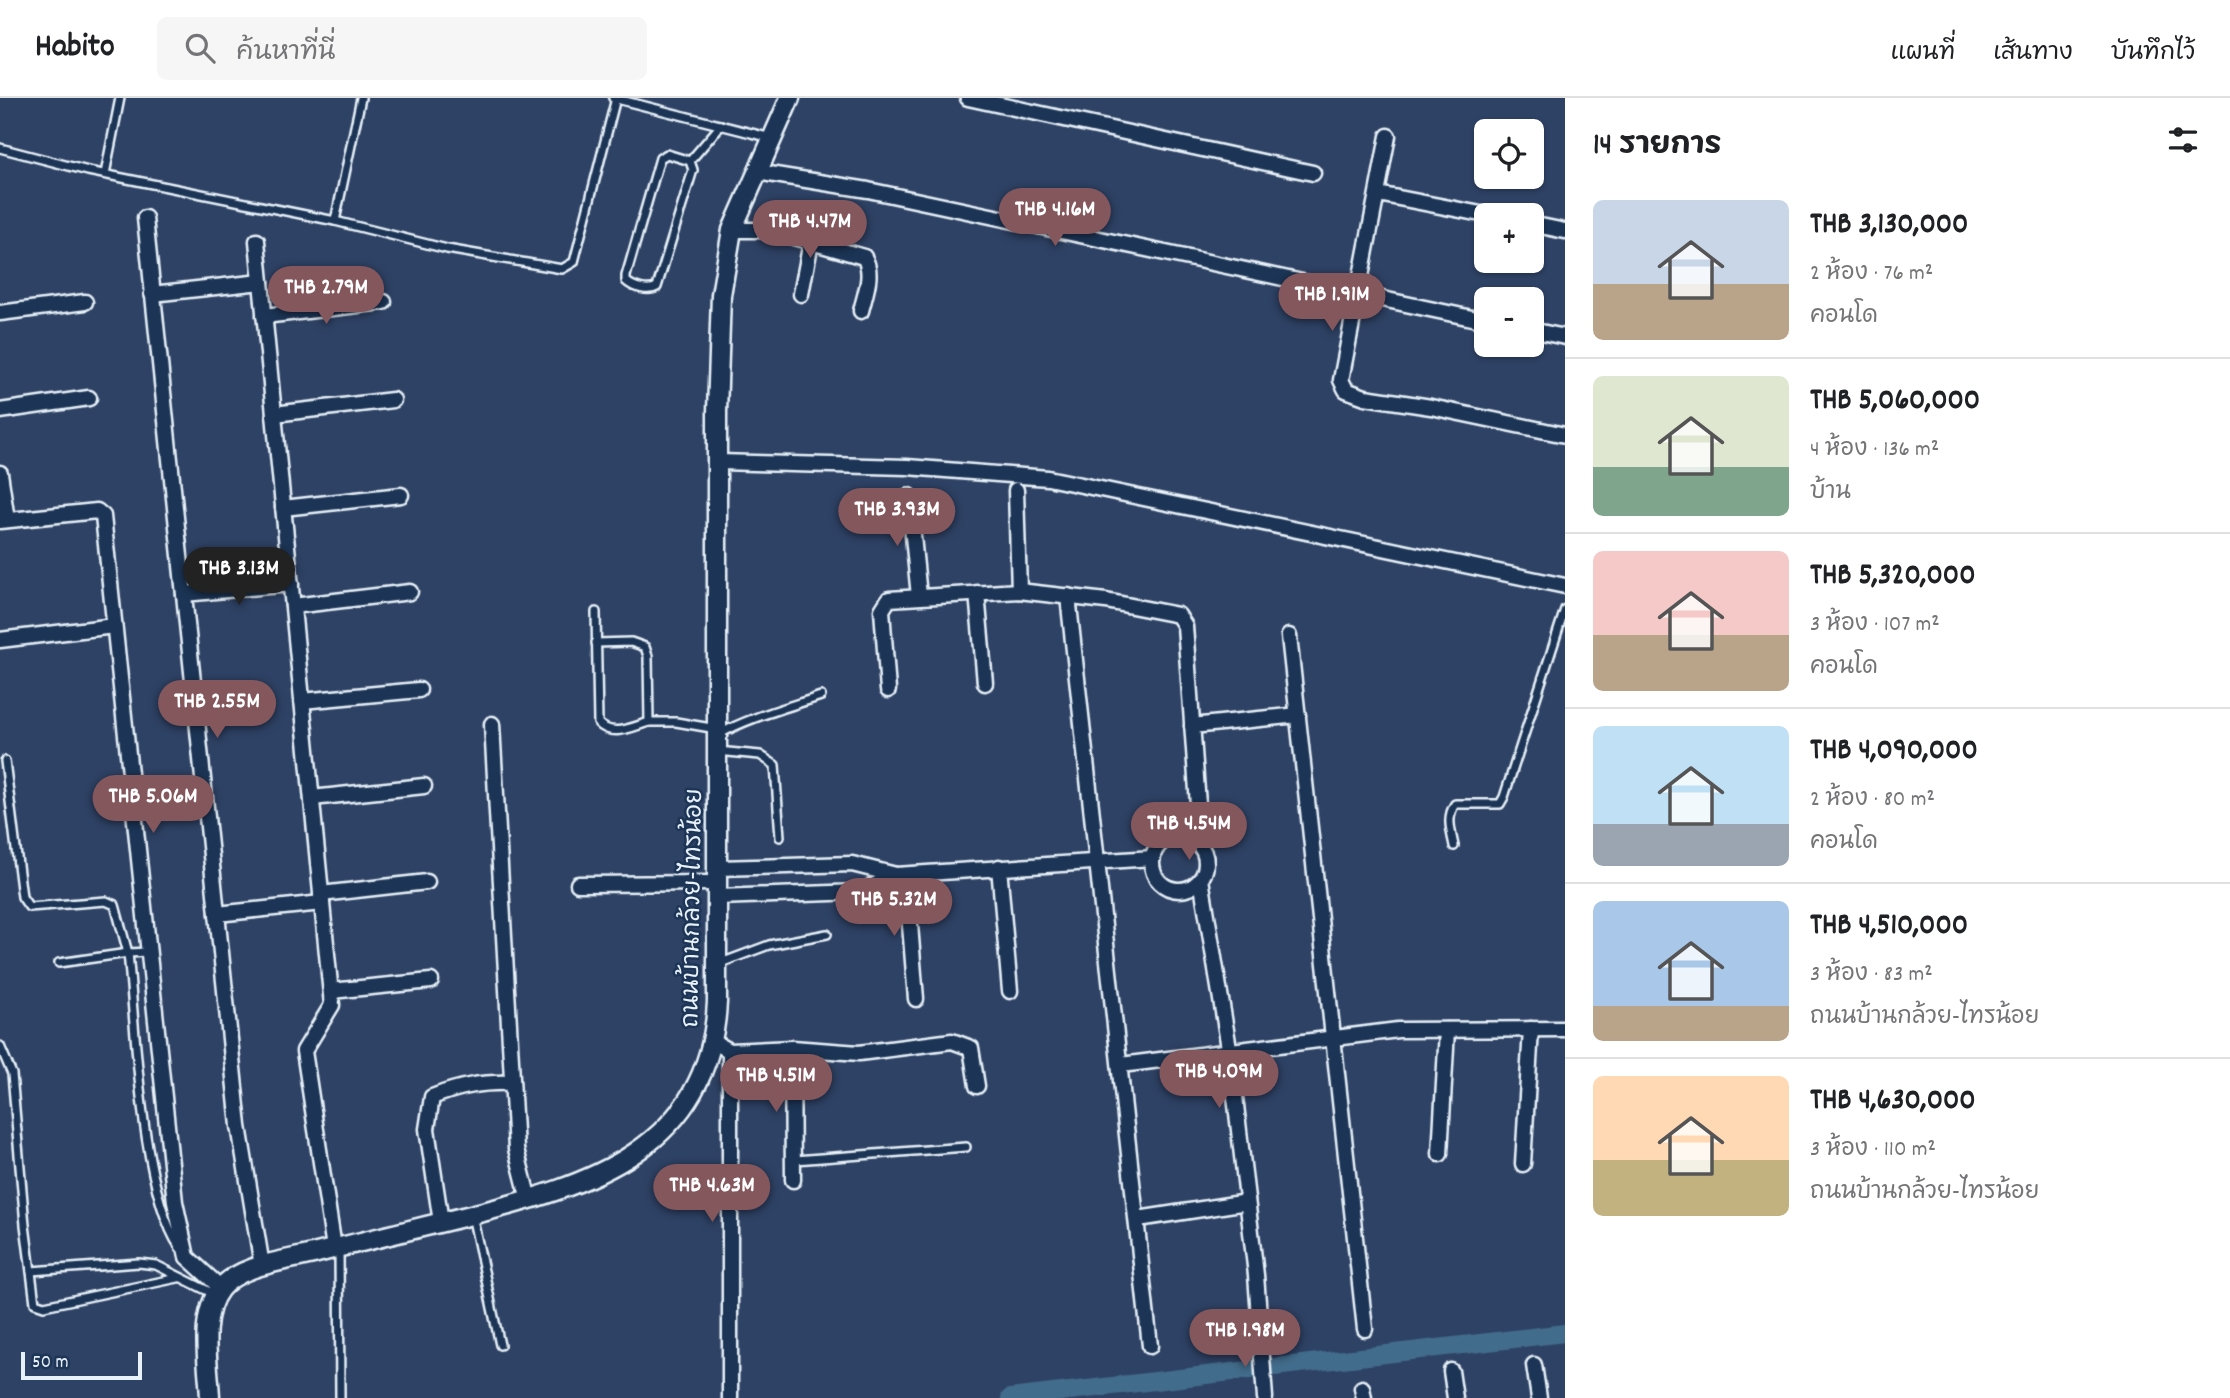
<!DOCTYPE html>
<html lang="th">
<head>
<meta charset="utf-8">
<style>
  :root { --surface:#fff; --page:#f6f6f6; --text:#202124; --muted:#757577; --line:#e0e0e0; --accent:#84575d }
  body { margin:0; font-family:Dekko,"Playpen Sans Thai",sans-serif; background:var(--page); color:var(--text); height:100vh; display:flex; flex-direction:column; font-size:26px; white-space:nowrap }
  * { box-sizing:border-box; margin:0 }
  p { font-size:23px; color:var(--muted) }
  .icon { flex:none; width:38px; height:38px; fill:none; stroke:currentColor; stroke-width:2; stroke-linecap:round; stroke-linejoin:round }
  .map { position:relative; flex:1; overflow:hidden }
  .drawer { display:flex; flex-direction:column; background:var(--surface); width:665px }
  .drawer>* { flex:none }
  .fabs { position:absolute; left:1474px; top:21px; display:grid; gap:14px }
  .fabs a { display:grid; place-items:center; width:70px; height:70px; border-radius:10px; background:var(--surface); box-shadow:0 2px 5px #0004; font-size:35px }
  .scale { position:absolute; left:21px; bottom:18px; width:121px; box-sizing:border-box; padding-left:7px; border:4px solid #e8f1f8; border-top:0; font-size:19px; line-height:24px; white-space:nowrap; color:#e8f1f8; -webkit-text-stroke:5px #1d3557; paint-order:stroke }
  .price { position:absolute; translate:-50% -60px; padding:0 16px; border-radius:24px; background:var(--accent); color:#fff; font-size:23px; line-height:46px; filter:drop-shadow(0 2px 4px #0008) }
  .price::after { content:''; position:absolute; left:50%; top:42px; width:21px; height:16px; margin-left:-10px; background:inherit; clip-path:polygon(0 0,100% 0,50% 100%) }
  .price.on { background:#222; color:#fff }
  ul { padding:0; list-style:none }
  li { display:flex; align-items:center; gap:21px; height:175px; padding:0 28px }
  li+li { border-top:2px solid var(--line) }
  li span { display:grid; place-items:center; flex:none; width:196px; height:140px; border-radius:10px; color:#555 }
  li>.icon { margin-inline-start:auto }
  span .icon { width:84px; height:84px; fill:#fffc; stroke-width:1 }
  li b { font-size:30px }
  h2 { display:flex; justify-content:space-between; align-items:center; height:84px; padding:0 28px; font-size:30px }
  header { display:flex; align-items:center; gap:42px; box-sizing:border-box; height:98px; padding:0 35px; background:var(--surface); border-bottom:2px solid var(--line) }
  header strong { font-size:33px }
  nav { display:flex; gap:38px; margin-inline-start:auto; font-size:24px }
  .search { width:490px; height:63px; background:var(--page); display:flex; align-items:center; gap:18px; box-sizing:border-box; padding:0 24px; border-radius:10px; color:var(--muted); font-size:26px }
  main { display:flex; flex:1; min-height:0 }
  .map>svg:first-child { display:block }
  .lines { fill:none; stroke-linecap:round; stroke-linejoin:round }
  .canal { stroke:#436c8b; stroke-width:18 }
  .service-casing { stroke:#e8f1f8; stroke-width:12 }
  .minor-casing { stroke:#e8f1f8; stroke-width:19 }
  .tertiary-casing { stroke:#e8f1f8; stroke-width:23 }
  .service { stroke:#1d3557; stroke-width:7 }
  .minor { stroke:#1d3557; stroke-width:14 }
  .tertiary { stroke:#1d3557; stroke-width:18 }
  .labels { text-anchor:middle; stroke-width:5; stroke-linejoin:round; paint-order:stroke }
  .street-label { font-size:24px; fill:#e8f1f8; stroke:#1d3557 }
</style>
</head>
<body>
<header>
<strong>Habito</strong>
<div class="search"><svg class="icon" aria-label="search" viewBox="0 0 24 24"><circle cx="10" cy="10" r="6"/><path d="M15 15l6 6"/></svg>ค้นหาที่นี่</div>
<nav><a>แผนที่</a><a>เส้นทาง</a><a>บันทึกไว้</a></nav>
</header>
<main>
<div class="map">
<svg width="1565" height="1300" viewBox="0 0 1565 1300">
  <rect width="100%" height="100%" fill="#2e4265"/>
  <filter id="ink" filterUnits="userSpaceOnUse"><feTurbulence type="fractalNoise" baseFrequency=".0143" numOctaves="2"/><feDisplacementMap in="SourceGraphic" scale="14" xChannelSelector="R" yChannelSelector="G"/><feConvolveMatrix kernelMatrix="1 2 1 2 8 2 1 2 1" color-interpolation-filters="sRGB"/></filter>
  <g filter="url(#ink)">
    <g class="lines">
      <polyline class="canal" points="1010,1300 1565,1235"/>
      <g class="service-casing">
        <g id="service">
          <polyline points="613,0 771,40"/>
          <polyline points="0,50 88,73 335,123 447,151 562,171 574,164 616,0"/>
          <path d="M667,56L690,63L693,72L657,189C649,194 633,190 626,183V178L660,60Z"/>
          <polyline points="690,63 721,27"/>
          <polyline points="105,76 120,0"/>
          <polyline points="335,123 361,0"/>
          <path d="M596,514L598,625C612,640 632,629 649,624"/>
          <polyline points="596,545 631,544 645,549 648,558 649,624 676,624 717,631"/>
          <path d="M720,636C747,620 789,609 821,598"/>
          <polyline points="717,653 760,657 775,667 780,739"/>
          <polyline points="5,663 22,799 29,809 106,803 115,807 128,855 148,854"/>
          <path d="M1454,748C1451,733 1446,719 1455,706H1500L1504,699L1565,511"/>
          <path d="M59,865L128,855C136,931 140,1090 180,1150"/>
          <polyline points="718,866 769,847 827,836"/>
          <polyline points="0,948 12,976 25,1127 35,1205 44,1208 178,1180"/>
          <polyline points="795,1062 966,1049"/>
          <polyline points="472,1117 500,1247"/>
          <polyline points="339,1150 340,1300"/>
          <polyline points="31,1173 139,1165 156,1167 216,1197"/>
        </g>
      </g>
      <g class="minor-casing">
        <g id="minor">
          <polyline points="968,0 1313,75"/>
          <polyline points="1388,38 1341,282 1346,292 1365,299 1431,309 1565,337"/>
          <polyline points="757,74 868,92 1486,223"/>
          <polyline points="1378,96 1486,117"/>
          <polyline points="145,120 239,1028 262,1168"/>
          <polyline points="1531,126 1565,133"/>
          <path d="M732,132H769L864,159C874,175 865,196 861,213"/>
          <polyline points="257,143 332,907 304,953 334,1150"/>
          <polyline points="152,196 261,184"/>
          <polyline points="801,196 811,144"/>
          <polyline points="0,215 85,204"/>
          <polyline points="264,218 384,204"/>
          <polyline points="1531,232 1565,239"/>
          <polyline points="0,313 89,300"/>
          <polyline points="274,316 393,302"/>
          <polyline points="719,364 907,369 1048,380 1565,488"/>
          <polyline points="0,375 7,422"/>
          <polyline points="1016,392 1019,493"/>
          <polyline points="909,398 919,498"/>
          <polyline points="283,410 401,397"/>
          <polyline points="0,423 97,413 103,418 175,1104 187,1159 221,1190"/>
          <polyline points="977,495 985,585"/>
          <polyline points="184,496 291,486"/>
          <polyline points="1068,498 1150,1248"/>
          <polyline points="293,508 410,494"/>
          <polyline points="1289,538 1365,1231"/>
          <polyline points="0,542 114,528"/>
          <polyline points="888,592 882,512 889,501 1019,493 1106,503 1178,517 1185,528 1201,748"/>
          <polyline points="302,603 419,592"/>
          <polyline points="492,626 516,1051 529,1102"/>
          <polyline points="1192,628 1298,617"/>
          <polyline points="312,700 424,688"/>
          <circle cx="1179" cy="765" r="27"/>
          <polyline points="999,769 1010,893"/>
          <polyline points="718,770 852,766 896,777 1153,760"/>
          <polyline points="906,777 916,901"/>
          <polyline points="1201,781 1230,956 1256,1177 1265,1300"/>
          <polyline points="578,786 717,785"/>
          <polyline points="321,796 427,784"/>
          <polyline points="718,799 860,794 896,777"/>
          <polyline points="217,816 322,805"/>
          <polyline points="331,893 431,883"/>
          <polyline points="714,944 730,953 792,950 859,955 952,943 971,950 977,988"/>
          <polyline points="792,950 793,1082"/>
          <polyline points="1121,967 1398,932 1565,931"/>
          <polyline points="1440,1056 1447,932"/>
          <polyline points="1523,1066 1531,931"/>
          <polyline points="1138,1121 1247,1104"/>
          <path d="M441,1124L427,1031L432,999C460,988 482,984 512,985"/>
          <polyline points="1534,1267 1539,1300"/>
          <polyline points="1451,1273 1455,1300"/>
          <polyline points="1362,1290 1364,1300"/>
          <polyline points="730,1300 730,953"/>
        </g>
      </g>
      <g class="tertiary-casing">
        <path id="tertiary" d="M210,1300C209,1268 198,1219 220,1191C239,1167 285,1163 313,1156C364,1143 415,1131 467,1118C588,1088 710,1051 717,904V314L721,197L732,132L790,0"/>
      </g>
      <use href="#service" class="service"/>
      <use href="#minor" class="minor"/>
      <use href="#tertiary" class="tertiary"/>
    </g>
  </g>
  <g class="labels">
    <g class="street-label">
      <text transform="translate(691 810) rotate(-89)" y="8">ถนนบ้านกล้วย-ไทรน้อย</text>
    </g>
  </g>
</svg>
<div class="fabs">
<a><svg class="icon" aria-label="locate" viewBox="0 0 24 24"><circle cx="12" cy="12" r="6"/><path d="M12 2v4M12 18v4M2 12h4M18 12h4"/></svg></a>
<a>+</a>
<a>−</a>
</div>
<div class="scale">50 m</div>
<b class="price" style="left:1055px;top:150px">THB 4.16M</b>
<b class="price" style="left:810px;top:162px">THB 4.47M</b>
<b class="price" style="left:326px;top:228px">THB 2.79M</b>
<b class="price" style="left:1332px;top:235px">THB 1.91M</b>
<b class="price" style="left:897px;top:450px">THB 3.93M</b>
<b class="price on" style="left:239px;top:509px">THB 3.13M</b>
<b class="price" style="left:217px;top:642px">THB 2.55M</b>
<b class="price" style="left:153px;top:737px">THB 5.06M</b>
<b class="price" style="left:1189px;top:764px">THB 4.54M</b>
<b class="price" style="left:894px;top:840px">THB 5.32M</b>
<b class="price" style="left:1219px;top:1012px">THB 4.09M</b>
<b class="price" style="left:776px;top:1016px">THB 4.51M</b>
<b class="price" style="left:712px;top:1126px">THB 4.63M</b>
<b class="price" style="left:1245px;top:1271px">THB 1.98M</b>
</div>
<section class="drawer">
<h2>14 รายการ<svg class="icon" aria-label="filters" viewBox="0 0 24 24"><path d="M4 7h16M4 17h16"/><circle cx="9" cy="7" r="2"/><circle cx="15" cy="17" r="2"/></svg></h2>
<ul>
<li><span style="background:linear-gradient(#c9d6e8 60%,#b9a48a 0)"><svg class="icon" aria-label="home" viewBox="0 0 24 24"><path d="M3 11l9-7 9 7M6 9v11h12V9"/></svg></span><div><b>THB 3,130,000</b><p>2 ห้อง · 76 m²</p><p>คอนโด</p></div></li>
<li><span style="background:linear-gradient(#dfe7d0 65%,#7fa58c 0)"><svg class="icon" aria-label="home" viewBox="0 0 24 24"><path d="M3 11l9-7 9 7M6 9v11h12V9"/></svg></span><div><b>THB 5,060,000</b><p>4 ห้อง · 136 m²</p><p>บ้าน</p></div></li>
<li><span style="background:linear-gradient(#f6c9c9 60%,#b9a48a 0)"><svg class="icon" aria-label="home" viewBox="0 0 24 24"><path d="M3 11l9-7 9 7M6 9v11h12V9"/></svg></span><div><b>THB 5,320,000</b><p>3 ห้อง · 107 m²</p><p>คอนโด</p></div></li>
<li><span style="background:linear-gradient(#bfe0f5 70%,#9aa5b1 0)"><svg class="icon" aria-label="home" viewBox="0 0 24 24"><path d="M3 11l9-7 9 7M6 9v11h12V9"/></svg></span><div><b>THB 4,090,000</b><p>2 ห้อง · 80 m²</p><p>คอนโด</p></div></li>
<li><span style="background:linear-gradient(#a9c7e8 75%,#b9a48a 0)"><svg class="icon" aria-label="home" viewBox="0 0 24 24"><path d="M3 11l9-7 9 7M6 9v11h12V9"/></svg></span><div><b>THB 4,510,000</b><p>3 ห้อง · 83 m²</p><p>ถนนบ้านกล้วย-ไทรน้อย</p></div></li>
<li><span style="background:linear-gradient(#ffd9b3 60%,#c2b280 0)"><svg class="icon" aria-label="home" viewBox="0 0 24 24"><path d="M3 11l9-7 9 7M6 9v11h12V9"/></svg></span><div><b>THB 4,630,000</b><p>3 ห้อง · 110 m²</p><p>ถนนบ้านกล้วย-ไทรน้อย</p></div></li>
</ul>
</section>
</main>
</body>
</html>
